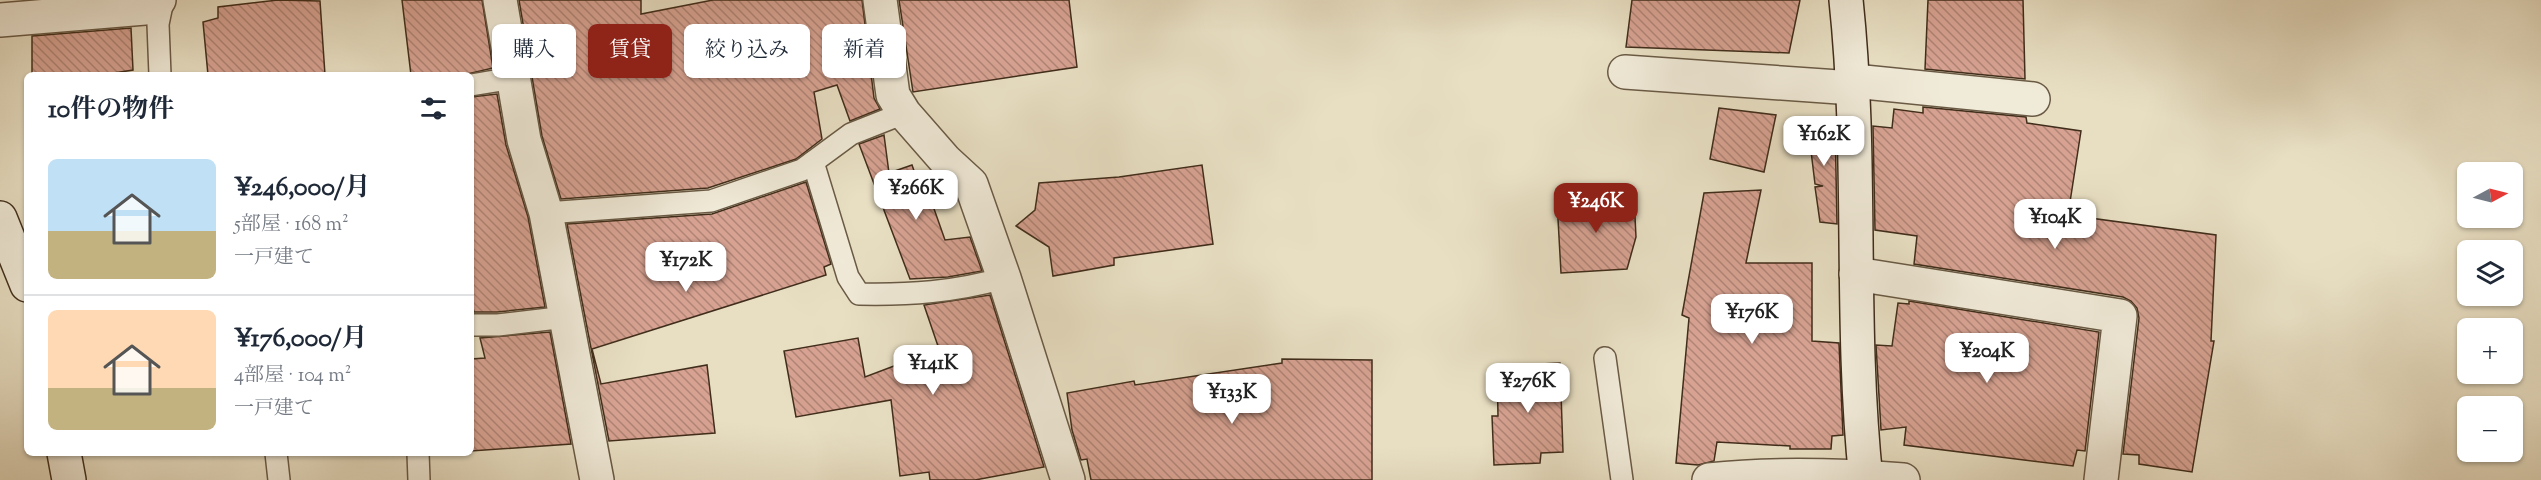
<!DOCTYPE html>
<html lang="ja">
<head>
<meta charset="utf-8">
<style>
  :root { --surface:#fff; --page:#f6f6f7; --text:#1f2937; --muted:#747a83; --line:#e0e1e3; --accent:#8f2418 }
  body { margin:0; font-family:"Sorts Mill Goudy","Noto Serif JP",serif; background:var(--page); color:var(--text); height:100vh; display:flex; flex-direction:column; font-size:22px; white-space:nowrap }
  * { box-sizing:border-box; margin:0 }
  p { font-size:20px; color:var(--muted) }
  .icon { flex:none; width:33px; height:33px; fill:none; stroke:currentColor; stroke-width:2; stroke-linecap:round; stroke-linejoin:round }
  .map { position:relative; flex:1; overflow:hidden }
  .side { position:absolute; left:24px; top:72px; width:450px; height:384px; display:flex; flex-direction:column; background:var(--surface); border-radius:9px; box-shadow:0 2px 4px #0004 }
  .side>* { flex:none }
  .top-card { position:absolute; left:492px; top:24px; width:570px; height:54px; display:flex; gap:12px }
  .needle { width:39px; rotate:83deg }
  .controls { position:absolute; left:2457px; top:162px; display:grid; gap:12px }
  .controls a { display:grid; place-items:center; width:66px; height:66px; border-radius:9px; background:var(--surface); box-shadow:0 2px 4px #0004; font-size:30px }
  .price { position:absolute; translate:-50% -51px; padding:0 14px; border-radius:12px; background:#fff; color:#222; font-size:20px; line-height:39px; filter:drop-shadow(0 2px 3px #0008) }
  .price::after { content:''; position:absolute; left:50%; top:36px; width:18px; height:14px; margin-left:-9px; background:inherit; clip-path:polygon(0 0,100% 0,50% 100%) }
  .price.current { background:var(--accent); color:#fff }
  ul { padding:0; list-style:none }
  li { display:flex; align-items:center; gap:18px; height:150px; padding:0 24px }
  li+li { border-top:2px solid var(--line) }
  li span { display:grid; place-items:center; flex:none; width:168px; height:120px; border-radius:9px; color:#555 }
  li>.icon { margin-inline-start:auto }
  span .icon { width:72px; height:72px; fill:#fffc; stroke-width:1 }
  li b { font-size:26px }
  h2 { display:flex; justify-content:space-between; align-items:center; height:72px; padding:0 24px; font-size:26px }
  .chip { padding:0 21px; border-radius:9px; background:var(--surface); box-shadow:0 2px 4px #0004; font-size:21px; line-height:54px }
  .chip.current { background:var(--accent); color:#fff }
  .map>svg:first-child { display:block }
  .building { fill:url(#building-back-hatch); stroke:#402d1b; stroke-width:1.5 }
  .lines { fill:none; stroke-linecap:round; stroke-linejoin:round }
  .lane-casing { stroke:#6a5a45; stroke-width:24 }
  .street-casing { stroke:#6a5a45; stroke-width:36 }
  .secondary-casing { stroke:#402d1b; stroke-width:36 }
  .lane { stroke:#f0ead8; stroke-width:21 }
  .street { stroke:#f0ead8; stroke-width:33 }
  .secondary { stroke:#f0ead8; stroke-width:33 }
</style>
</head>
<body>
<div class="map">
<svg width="2541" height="480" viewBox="0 0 2541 480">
  <defs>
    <pattern id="building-back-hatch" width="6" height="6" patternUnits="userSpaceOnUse" patternTransform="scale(1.5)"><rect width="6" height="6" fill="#d7a292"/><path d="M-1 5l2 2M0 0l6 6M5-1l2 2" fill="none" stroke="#b08476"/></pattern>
  </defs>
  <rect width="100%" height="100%" fill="#e8dfc3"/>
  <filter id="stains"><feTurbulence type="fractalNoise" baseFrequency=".00333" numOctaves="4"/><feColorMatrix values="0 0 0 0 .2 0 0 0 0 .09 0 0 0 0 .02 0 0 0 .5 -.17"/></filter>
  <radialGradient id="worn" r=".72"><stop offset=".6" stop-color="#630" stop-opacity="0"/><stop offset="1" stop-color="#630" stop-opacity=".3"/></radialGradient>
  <g class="building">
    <polygon points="278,0 320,1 325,75 208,75 203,22 218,18 218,7"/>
    <polygon points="402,0 482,0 493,68 463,75 411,75"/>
    <polygon points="519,0 641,0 641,14 713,0 862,0 874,98 880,109 850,121 837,85 814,92 822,139 796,159 708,188 561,199 542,136"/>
    <polygon points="899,0 1069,0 1077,67 913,92"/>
    <polygon points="1632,0 1800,0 1789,53 1626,47"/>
    <polygon points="1928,0 2023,0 2025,79 1925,69"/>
    <polygon points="131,28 133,70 101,75 32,75 32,36"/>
    <polygon points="497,94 506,145 528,217 545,307 497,312 474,312 471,299 471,97"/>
    <polygon points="1923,107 2026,117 2027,123 2081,131 2068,215 2216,235 2211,341 2214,341 2192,472 2139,464 2139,455 2123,454 2139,318 2137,308 2131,301 2123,297 1914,264 1917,236 1875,230 1873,126 1892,128 1894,109 1923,113"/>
    <polygon points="1719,108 1776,115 1764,172 1710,159"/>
    <polygon points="1807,118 1835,122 1837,224 1820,222 1815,187 1823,186 1815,184"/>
    <polygon points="884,135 889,173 912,165 920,188 926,186 945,240 970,237 982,271 948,277 910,279 859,144"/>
    <polygon points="1202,165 1213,244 1114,258 1114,265 1053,276 1049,247 1016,226 1035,210 1039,183 1119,177"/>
    <polygon points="806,182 831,264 824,267 826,275 592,349 601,384 707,365 715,433 609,441 567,224 712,214"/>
    <polygon points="1761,190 1746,263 1812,263 1812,341 1839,343 1843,435 1832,436 1831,449 1790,449 1790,446 1717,442 1714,461 1698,465 1676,463 1689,318 1682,315 1704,193"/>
    <polygon points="1634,197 1636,237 1627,269 1561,273 1557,201"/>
    <polygon points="990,295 1044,467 975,480 930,480 929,472 900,476 891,400 796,417 784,351 858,338 865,377 939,349 924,305"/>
    <polygon points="1909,301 2099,332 2085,451 2077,450 2073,466 1904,445 1906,427 1881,430 1876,345 1892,346 1898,303 1909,304"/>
    <polygon points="550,332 571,444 471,451 471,359 485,358 480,338"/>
    <polygon points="1282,359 1372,360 1372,480 1091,480 1087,459 1081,460 1072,430 1067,393 1134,381 1135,385 1282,363"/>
    <polygon points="1560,363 1563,452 1541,453 1540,463 1494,465 1492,416 1498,416 1497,366"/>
  </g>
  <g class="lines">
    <g class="lane-casing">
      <g id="lane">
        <polyline points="160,75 158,24 163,0"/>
        <polyline points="471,85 513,78"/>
        <path d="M813,162L848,277L859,294C910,295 954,292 1004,278"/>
        <polyline points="546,213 711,201 802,170 851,134 904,113"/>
        <polyline points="471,325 498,325 566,317"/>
        <polyline points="1605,358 1622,480"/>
        <polyline points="276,453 279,480"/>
        <polyline points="418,453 419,480"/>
      </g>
    </g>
    <g class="street-casing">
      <g id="street">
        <polyline points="500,0 524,140 546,213 597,480"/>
        <polyline points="880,0 893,95 904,113 946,161 971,184 1004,278 1068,480"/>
        <polyline points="0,20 145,8 159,0"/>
        <polyline points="1625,72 1853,88"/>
        <polyline points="1854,81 2033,99"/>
        <polyline points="1856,274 2120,316 2101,480"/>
        <path d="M1709,480C1773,473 1839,475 1903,480"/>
      </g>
    </g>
    <g class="secondary-casing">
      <g id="secondary">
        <path d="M1846,0C1863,159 1849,320 1866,480"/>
        <polyline points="0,218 27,285"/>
        <polyline points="64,453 69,480"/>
      </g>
    </g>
    <use href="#lane" class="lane"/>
    <use href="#street" class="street"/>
    <use href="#secondary" class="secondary"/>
  </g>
  <rect width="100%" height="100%" filter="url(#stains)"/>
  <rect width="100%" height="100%" fill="url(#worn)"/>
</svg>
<div class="controls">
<a><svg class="needle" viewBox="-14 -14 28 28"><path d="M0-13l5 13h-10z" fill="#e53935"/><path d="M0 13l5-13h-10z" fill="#747a83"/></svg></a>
<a><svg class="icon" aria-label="layers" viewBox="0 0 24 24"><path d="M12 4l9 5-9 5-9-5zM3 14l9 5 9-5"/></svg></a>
<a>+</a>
<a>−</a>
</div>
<b class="price" style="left:1824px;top:167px">¥162K</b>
<b class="price" style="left:916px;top:221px">¥266K</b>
<b class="price current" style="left:1596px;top:234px">¥246K</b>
<b class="price" style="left:2055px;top:250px">¥104K</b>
<b class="price" style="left:686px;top:293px">¥172K</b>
<b class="price" style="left:1752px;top:345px">¥176K</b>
<b class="price" style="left:1987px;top:384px">¥204K</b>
<b class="price" style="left:933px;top:396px">¥141K</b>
<b class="price" style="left:1528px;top:414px">¥276K</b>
<b class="price" style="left:1232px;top:425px">¥133K</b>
<div class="top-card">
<a class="chip">購入</a>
<a class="chip current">賃貸</a>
<a class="chip">絞り込み</a>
<a class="chip">新着</a>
</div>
<section class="side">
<h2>10件の物件<svg class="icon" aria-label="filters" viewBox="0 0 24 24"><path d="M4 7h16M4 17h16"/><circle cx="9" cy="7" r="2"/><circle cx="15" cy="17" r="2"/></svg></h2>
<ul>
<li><span style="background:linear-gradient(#bfe0f5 60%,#c2b280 0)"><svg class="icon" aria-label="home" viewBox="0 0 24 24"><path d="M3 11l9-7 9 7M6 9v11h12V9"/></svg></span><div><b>¥246,000/月</b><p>5部屋 · 168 m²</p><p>一戸建て</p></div></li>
<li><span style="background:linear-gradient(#ffd9b3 65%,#c2b280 0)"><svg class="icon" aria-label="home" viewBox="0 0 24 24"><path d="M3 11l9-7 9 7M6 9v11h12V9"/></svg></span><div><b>¥176,000/月</b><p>4部屋 · 104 m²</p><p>一戸建て</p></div></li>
</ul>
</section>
</div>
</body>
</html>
